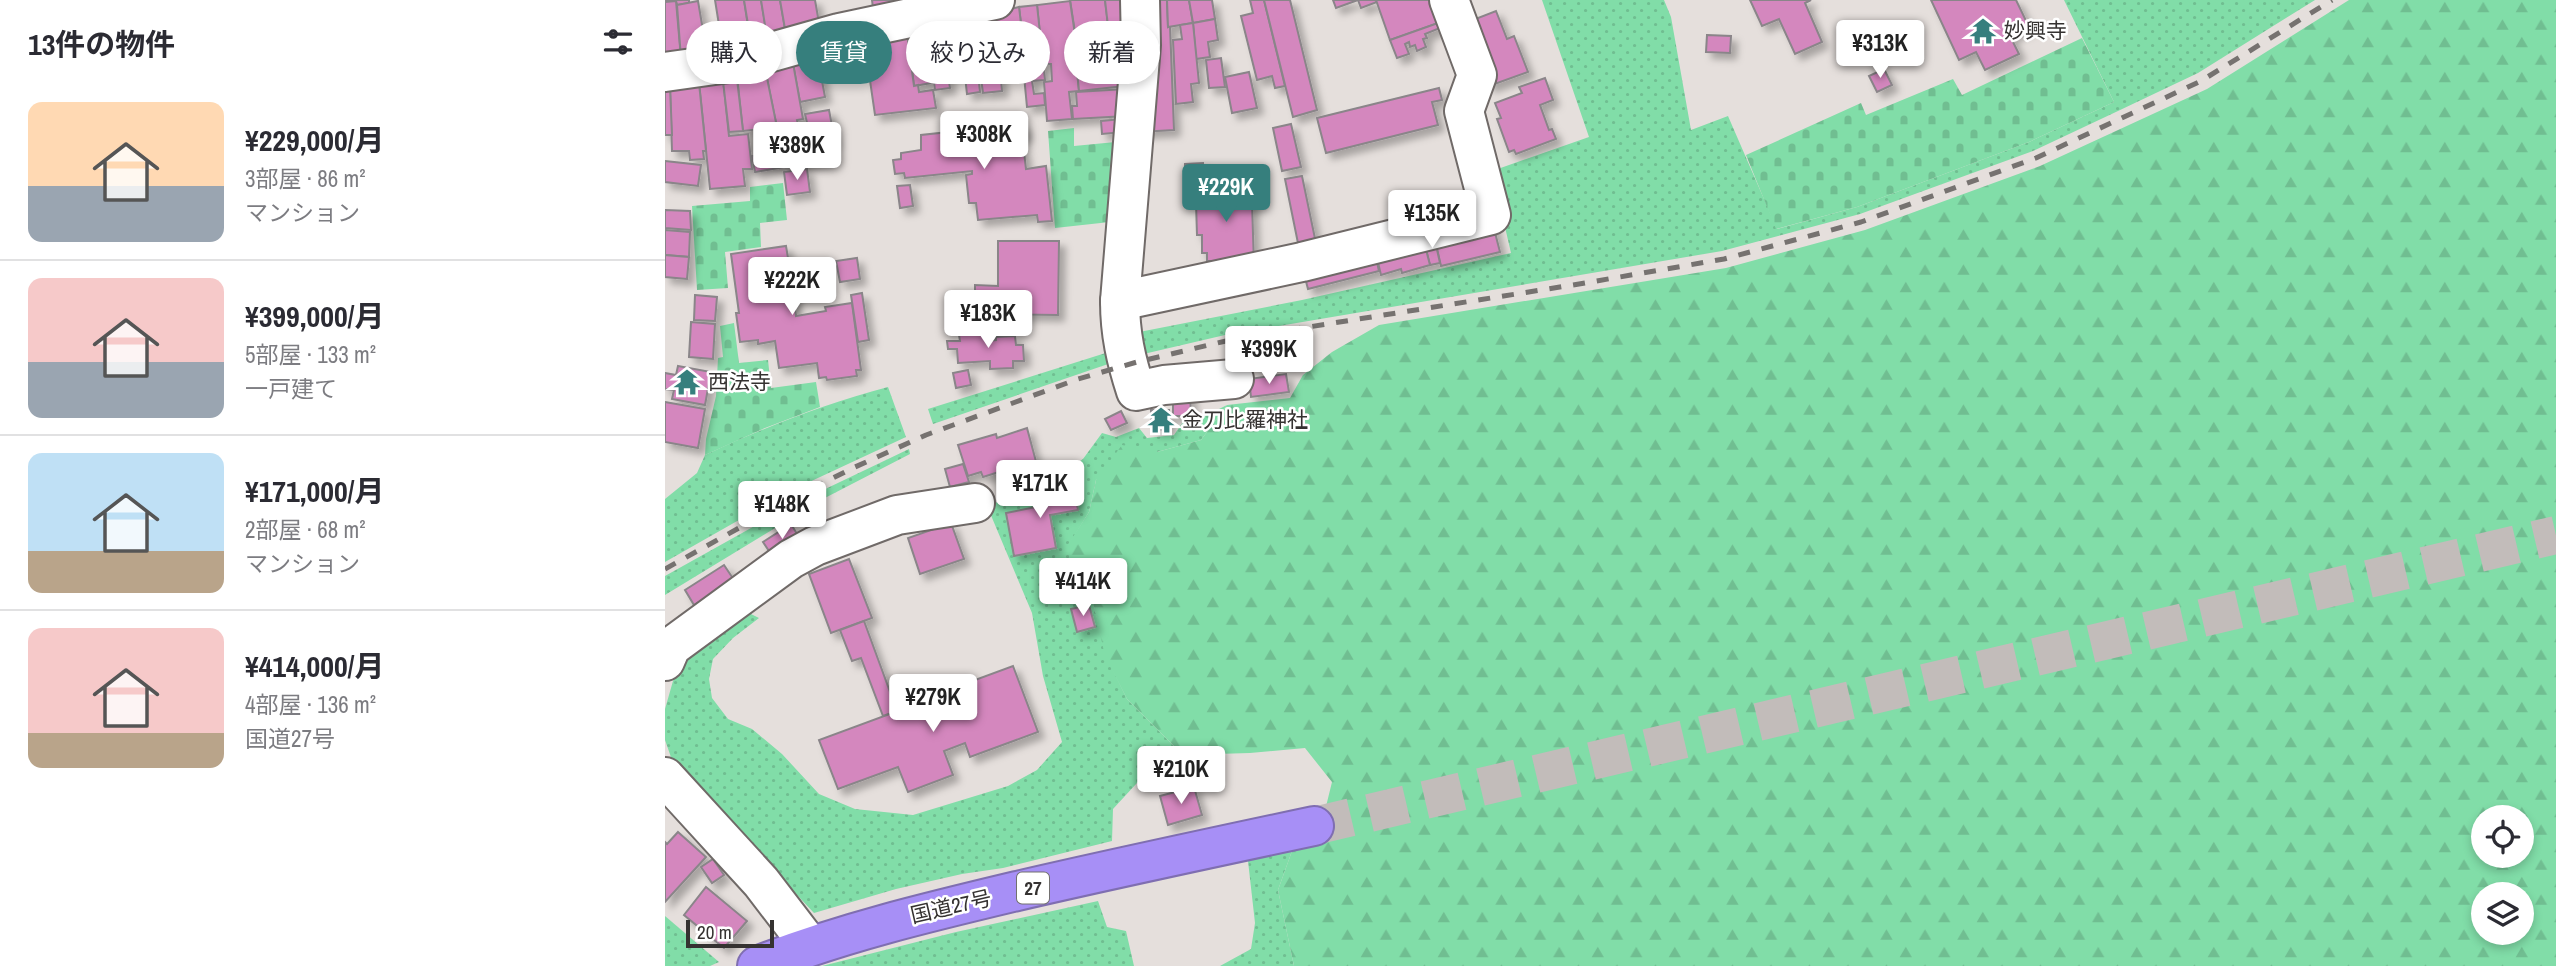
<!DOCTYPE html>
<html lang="ja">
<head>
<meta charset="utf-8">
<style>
  :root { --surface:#fff; --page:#f2f2f3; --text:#2b2b33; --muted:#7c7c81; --line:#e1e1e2; --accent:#367f7d }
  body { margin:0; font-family:"Archivo Narrow","Noto Sans JP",sans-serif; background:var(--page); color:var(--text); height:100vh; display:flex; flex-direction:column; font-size:26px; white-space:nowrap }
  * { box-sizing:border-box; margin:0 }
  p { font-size:23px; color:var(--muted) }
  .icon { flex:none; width:38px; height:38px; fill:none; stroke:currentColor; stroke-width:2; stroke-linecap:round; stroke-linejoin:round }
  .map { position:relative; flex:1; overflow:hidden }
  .panel { display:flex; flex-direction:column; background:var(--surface); width:665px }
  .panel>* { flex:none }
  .hud { position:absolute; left:21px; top:21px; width:665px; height:63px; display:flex; gap:14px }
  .controls { position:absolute; left:1806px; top:805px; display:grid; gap:14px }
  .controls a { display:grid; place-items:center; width:63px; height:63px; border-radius:50%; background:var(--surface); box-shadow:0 4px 10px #0003; font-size:35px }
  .scale { position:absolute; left:21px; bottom:18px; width:88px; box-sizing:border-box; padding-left:7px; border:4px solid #353231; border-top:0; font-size:19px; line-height:24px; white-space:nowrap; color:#353231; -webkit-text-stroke:5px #fff; paint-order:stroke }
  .price { position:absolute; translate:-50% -60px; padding:0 16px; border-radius:7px; background:#fff; color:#222; font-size:23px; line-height:46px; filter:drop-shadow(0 2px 4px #0008) }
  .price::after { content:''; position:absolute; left:50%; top:42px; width:21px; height:16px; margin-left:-10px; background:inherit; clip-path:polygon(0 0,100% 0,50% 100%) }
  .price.current { background:var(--accent); color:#fff }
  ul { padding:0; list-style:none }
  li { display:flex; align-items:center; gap:21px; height:175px; padding:0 28px }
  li+li { border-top:2px solid var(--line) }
  li span { display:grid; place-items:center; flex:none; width:196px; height:140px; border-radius:14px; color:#555 }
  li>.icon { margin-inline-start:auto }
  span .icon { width:84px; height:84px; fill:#fffc; stroke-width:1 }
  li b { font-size:30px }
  h2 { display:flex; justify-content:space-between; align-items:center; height:84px; padding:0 28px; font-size:30px }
  .chip { padding:0 24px; border-radius:32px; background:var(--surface); box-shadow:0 4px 10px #0003; font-size:24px; line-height:63px }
  .chip.current { background:var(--accent); color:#fff }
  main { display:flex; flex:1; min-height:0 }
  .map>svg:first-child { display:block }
  .green { fill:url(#green-dots) }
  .forest { fill:url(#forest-firs); fill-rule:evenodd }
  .cemetery { fill:url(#cemetery-stones) }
  .building { fill:#d487be; stroke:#8a8589; stroke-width:2; filter:url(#shadow) }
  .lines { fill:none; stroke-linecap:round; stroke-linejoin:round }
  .highway-tunnel { stroke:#c2bcba; stroke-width:38; stroke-dasharray:38 19; stroke-linecap:butt }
  .minor-casing { stroke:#706a68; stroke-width:42 }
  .highway-casing { stroke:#7f6eb1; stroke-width:42 }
  .minor { stroke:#fff; stroke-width:38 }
  .highway { stroke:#a78ff6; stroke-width:38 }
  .rail { stroke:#767270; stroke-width:5; stroke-dasharray:12 12; stroke-linecap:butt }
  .labels { text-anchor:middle; stroke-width:5; stroke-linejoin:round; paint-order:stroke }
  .shield { fill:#fff; stroke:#72706f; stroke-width:2 }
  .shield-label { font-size:19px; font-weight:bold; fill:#353231 }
  .poi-label { font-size:21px; fill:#353231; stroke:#fff; text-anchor:start }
  .street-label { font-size:21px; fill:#353231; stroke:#fff }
</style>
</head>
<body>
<main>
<section class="panel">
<h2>13件の物件<svg class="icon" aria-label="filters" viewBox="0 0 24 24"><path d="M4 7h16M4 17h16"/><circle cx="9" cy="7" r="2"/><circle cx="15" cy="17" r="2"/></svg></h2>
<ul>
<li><span style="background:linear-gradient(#ffd9b3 60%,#9aa5b1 0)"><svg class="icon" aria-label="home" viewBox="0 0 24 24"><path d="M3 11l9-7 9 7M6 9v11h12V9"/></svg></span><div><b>¥229,000/月</b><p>3部屋 · 86 m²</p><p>マンション</p></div></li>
<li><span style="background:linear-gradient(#f6c9c9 60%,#9aa5b1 0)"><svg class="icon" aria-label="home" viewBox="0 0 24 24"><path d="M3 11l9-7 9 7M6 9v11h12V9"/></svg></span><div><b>¥399,000/月</b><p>5部屋 · 133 m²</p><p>一戸建て</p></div></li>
<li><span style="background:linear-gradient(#bfe0f5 70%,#b9a48a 0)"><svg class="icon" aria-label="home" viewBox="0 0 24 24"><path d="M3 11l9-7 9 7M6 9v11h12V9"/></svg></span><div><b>¥171,000/月</b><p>2部屋 · 68 m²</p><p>マンション</p></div></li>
<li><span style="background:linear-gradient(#f6c9c9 75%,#b9a48a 0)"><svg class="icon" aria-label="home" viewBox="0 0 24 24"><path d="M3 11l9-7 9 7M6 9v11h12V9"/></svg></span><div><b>¥414,000/月</b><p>4部屋 · 136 m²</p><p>国道27号</p></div></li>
</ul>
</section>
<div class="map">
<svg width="1891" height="966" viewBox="0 0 1891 966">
  <defs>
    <pattern id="green-dots" width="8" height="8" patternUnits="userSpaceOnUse" patternTransform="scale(1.75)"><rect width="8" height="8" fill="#81dda8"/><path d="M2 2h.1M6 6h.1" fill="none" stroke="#70be91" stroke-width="1.8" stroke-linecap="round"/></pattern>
    <pattern id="forest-firs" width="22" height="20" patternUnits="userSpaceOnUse" patternTransform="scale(1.75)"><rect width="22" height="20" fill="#81dda8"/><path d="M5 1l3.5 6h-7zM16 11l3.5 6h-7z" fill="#70be91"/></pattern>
    <pattern id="cemetery-stones" width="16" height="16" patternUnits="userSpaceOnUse" patternTransform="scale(1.75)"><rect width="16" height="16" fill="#81dda8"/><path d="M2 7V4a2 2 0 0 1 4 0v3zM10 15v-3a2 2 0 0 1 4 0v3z" fill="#70be91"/></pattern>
    <filter id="shadow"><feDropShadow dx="6" dy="6" stdDeviation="3.5" flood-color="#0004"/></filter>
  </defs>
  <rect width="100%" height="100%" fill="#e5dfdc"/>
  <g class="green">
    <polygon points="877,0 999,0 1006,17 1026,130 1063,116 1112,229 1192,207 1364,142 1449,102 1399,0 1650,0 1533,73 1453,111 1368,151 1195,214 1057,251 560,335 470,356 464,334 637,300 846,253 827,171 924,137"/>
    <polygon points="447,351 449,362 268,424 263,409"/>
    <path d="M223,387L241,437L125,491L0,562V499L32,473L40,455C100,427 159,404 223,387Z"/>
    <polygon points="562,405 536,440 492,452 431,480 424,512 403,546 410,582 428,601 441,656 462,699 518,755 495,758 448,809 447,841 338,868 297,874 231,889 149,913 8,763 0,740 0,709 8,681 22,655 84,613 94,618 68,638 48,659 44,679 47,698 63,719 87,729 117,754 154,794 190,809 248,815 343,786 372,770 397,742 378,676 367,613 325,513 328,504 401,471 418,459 437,433 451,437 474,428 482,438 509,435 518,422 536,418"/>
    <polygon points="244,449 245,454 156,500 0,595 0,576 131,503"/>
    <polygon points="627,851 613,890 629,966 555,966 586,949 590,923 583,861"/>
    <polygon points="433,901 442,927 461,931 469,966 157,966 291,932"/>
    <polygon points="0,916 54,962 45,966 0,966"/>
  </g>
  <path class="forest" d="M1684,0H1891V966H629L613,890L627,851L652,843L667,782L640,748L585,753L518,755L462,699L440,656L428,602L410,582L402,546L424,512L431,480L457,445L492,452L536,440L562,405L625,398L638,375L667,352L714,325L1061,268L1200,230L1375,166L1542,89ZM1818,817H1857V856H1818ZM1818,894H1857V933H1818Z"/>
  <g class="cemetery">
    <polygon points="1417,38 1449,102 1364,142 1192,207 1111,229 1081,155 1196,103 1201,115 1288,79 1297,95"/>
    <polygon points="409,128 409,146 461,141 454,221 390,228 383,131"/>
    <polygon points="118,183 122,220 95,223 96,247 60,252 63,288 32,290 27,206 85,201 85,187"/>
    <polygon points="69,323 74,363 103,360 106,388 151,382 155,407 100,428 40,455 41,439 51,396 53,358 58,357 55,326"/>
  </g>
  <g class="building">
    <polygon points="0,0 24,0 24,3 12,5 11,1"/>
    <polygon points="50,0 79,0 86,45 58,50"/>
    <polygon points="79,0 96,0 103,40 86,43"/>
    <polygon points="96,0 115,0 121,34 102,38"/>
    <polygon points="115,0 150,0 154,23 120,29"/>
    <polygon points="207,0 228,0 228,5 208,8"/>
    <polygon points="405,0 440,0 445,42 412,46"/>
    <polygon points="440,0 459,0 462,67 448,69"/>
    <polygon points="487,0 502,0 503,27 505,26 509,130 475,132"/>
    <polygon points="502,0 524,0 528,23 503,27"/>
    <polygon points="524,0 547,0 550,19 528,23"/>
    <polygon points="585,0 599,0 620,86 610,88 607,76 592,80 576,16 588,13"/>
    <polygon points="599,0 625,0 652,110 628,117"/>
    <polygon points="668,0 693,0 671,8"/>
    <polygon points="693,0 711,0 712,2 696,8"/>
    <polygon points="711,0 772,0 779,21 725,40"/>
    <polygon points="1085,0 1146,0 1140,3 1157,42 1130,54 1114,19 1097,26"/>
    <polygon points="1266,0 1351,0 1364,27 1345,36 1354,54 1320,70 1311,52 1294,60"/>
    <polygon points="11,1 16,58 0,59 0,2"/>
    <polygon points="33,1 42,54 16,58 12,5"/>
    <polygon points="405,1 414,61 411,61 414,91 404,92 407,119 382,121 379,82 387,81 386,64 378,64 372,5"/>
    <polygon points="372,5 380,80 367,81 369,94 379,93 380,105 362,107 358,65 361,65 354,7"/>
    <polygon points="354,7 361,65 358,65 358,69 336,72 328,13"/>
    <polygon points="831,11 842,39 849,36 863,72 824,86 800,23"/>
    <polygon points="328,15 334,58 330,58 331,63 320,65 320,61 316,61 310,17"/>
    <polygon points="550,19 553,40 543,42 545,57 531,59 528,23"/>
    <polygon points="311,20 318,69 284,74 277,25"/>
    <polygon points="528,23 534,83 526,84 528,102 511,104 508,40 517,39 515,25"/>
    <polygon points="773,23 775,28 760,34 762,38 758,39 761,47 752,51 750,45 745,47 744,42 740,44 744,54 732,58 725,40"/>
    <polygon points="276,28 285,88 270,90 269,82 267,83 259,30"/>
    <polygon points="259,30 267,83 249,86 242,33"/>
    <polygon points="242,33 249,86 253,85 254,92 268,90 271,108 210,115 199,39"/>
    <polygon points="1042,35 1066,36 1065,53 1041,52"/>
    <polygon points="152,54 160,97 135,102 127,59"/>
    <polygon points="187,54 189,62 169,66 168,57"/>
    <polygon points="445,57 447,70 458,69 460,86 414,91 411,61"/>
    <polygon points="556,58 560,87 544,88 541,60"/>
    <polygon points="128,63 138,119 132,120 134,129 143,127 140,114 164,110 170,142 166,143 169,157 120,167 100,69"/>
    <polygon points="335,68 337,91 318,93 315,71"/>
    <polygon points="1219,69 1227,85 1212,92 1204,76"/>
    <polygon points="584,72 592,108 567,113 560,77"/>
    <polygon points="101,73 120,167 90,172 87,156 95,155 94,144 97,144 95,129 78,131 72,76"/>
    <polygon points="313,74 315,92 302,94 300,76"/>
    <polygon points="880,78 888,100 875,105 884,130 887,129 891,139 851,154 849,150 844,152 832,119 836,118 830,103 857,93 854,87"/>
    <polygon points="58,79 64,136 83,134 87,169 78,169 80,186 45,189 34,82"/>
    <polygon points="72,79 78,131 64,132 58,81"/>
    <polygon points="34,83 41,151 38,151 39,159 25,160 24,151 7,151 5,87"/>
    <polygon points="5,87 7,135 0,135 0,88"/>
    <polygon points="774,88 777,100 767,102 773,125 661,153 652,118"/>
    <polygon points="461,89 462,116 408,119 407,106 412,106 411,92"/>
    <polygon points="457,119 458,132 437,134 436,121"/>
    <polygon points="360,124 361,136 340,138 342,154 359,152 361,169 381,166 387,221 373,222 372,215 313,220 311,203 304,203 301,175 307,174 307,171 240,178 239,173 230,174 228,160 236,159 236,153 256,150 256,135"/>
    <polygon points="626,124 636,167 617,171 608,128"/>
    <polygon points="0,161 36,165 33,186 0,182"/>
    <polygon points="538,163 539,180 520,181 520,164"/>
    <polygon points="142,169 145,192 122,195 119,172"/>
    <polygon points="637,176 653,253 636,258 620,179"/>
    <polygon points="581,180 582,203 587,203 589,265 547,269 546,261 542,261 542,253 537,253 537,235 532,235 531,203 536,203 535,182"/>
    <polygon points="245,185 248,206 235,208 232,186"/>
    <polygon points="0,210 25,211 26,230 0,228"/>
    <polygon points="827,221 835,252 776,266 769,236"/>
    <polygon points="0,230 25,232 24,257 0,255"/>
    <polygon points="769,236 775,263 765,265 758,238"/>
    <polygon points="758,238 765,265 737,273 736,269 716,275 710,250"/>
    <polygon points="333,241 394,241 393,315 310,314 310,285 333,286"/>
    <polygon points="121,246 124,264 133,263 136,291 128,293 131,316 161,311 160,307 187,303 196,370 191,370 192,376 162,380 161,377 154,378 152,363 114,368 110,341 93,344 93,340 75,342 71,313 74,313 66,254"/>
    <polygon points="709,249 714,271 643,289 637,266"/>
    <polygon points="0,253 0,255 24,257 22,279 0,277"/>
    <polygon points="192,258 195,279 175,282 171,261"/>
    <polygon points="197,293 204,340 193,342 186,295"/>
    <polygon points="30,295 52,297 50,321 29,320"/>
    <polygon points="26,322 50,324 48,359 24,357"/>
    <polygon points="322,334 322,341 331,340 331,337 350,336 351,345 358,345 359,361 348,361 348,368 325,369 325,361 293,363 292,349 283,349 282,341 295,341 294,335"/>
    <polygon points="13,366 46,372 40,405 7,399 9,390 0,389 0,373 11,375"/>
    <polygon points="303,370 306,385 291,388 288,373"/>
    <polygon points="621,374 624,392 586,397 584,379"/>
    <polygon points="508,393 525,393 526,416 508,416"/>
    <polygon points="0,402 40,409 33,448 0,442"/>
    <polygon points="486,410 504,410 505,430 487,430"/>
    <polygon points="456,411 462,423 446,430 440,419"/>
    <polygon points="362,428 373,469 350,476 349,473 339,476 337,471 318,477 316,472 303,476 293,445 331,434 332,438"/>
    <polygon points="298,464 304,482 285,487 280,469"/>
    <polygon points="408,483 413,510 385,515 391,548 349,556 341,513 371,507 368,491"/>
    <polygon points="286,523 299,559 255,574 243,538"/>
    <polygon points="126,524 135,539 108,557 98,542"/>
    <polygon points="184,559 207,618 166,633 144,574"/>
    <polygon points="59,565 69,580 29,605 20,590"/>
    <polygon points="424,605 430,627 412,632 406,609"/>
    <polygon points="199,621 232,711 218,716 196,658 187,661 175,630"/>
    <polygon points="348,666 373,732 305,757 300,743 279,751 288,775 243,792 233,767 173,789 154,740 257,702 263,718 286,708 280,691"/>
    <polygon points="529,787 537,815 503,825 495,796"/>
    <polygon points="13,832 41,857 0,902 0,842 2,844"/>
    <polygon points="48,859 59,875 47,883 36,867"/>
    <polygon points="41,887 82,921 59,948 19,915"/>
  </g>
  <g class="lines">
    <polyline class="highway-tunnel" points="649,826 1891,535"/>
    <g class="minor-casing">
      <g id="minor">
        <path d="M475,0L476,45L455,301C455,334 461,360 471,391L499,385L569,379"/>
        <polyline points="0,72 71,62 174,33 330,0"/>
        <polyline points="455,301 637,262 826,215 799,111 812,75 784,0"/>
        <polyline points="0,661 6,647 126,559 150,546 232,515 310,503"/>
        <polyline points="0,777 96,882 145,946"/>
      </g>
    </g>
    <g class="highway-casing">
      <path id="highway" d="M92,966C176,933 264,912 352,891C451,868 550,847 649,826"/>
    </g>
    <use href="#minor" class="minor"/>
    <use href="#highway" class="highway"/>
    <polyline class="rail" points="0,569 128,498 190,467 261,435 413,379 472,362 561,341 637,328 914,284 1059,259 1196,222 1371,158 1536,81 1667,0"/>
  </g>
  <defs>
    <g id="temple-bare" transform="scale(2.1)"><path d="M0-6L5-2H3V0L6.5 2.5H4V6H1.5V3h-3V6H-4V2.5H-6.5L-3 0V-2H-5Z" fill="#367f7d" stroke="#fff" stroke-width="2.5" paint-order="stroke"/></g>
  </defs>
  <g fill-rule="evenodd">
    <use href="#temple-bare" x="1318" y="31"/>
    <use href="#temple-bare" x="22" y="382"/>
    <use href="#temple-bare" x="496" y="420"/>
  </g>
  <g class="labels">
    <rect class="shield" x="352" y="872.5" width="32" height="31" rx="5"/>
    <g class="shield-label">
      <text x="368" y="895">27</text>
    </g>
    <g class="poi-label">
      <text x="1339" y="38">妙興寺</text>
      <text x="43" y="389">西法寺</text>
      <text x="517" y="427">金刀比羅神社</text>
    </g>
    <g class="street-label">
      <text transform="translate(286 907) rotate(-13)" y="7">国道27号</text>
    </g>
  </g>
</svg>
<div class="controls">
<a><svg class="icon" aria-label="locate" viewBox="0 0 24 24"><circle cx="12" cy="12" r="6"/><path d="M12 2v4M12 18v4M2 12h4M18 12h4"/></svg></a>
<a><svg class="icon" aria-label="layers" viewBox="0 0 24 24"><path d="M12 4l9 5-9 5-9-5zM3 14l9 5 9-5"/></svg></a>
</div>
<div class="scale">20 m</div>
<b class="price" style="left:1215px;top:80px">¥313K</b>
<b class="price" style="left:319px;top:171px">¥308K</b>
<b class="price" style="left:132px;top:182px">¥389K</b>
<b class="price current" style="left:561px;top:224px">¥229K</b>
<b class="price" style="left:767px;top:250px">¥135K</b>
<b class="price" style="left:127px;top:317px">¥222K</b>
<b class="price" style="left:323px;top:350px">¥183K</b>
<b class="price" style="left:604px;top:386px">¥399K</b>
<b class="price" style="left:375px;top:520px">¥171K</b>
<b class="price" style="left:117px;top:541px">¥148K</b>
<b class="price" style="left:418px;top:618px">¥414K</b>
<b class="price" style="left:268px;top:734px">¥279K</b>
<b class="price" style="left:516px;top:806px">¥210K</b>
<div class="hud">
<a class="chip">購入</a>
<a class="chip current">賃貸</a>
<a class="chip">絞り込み</a>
<a class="chip">新着</a>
</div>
</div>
</main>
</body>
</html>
